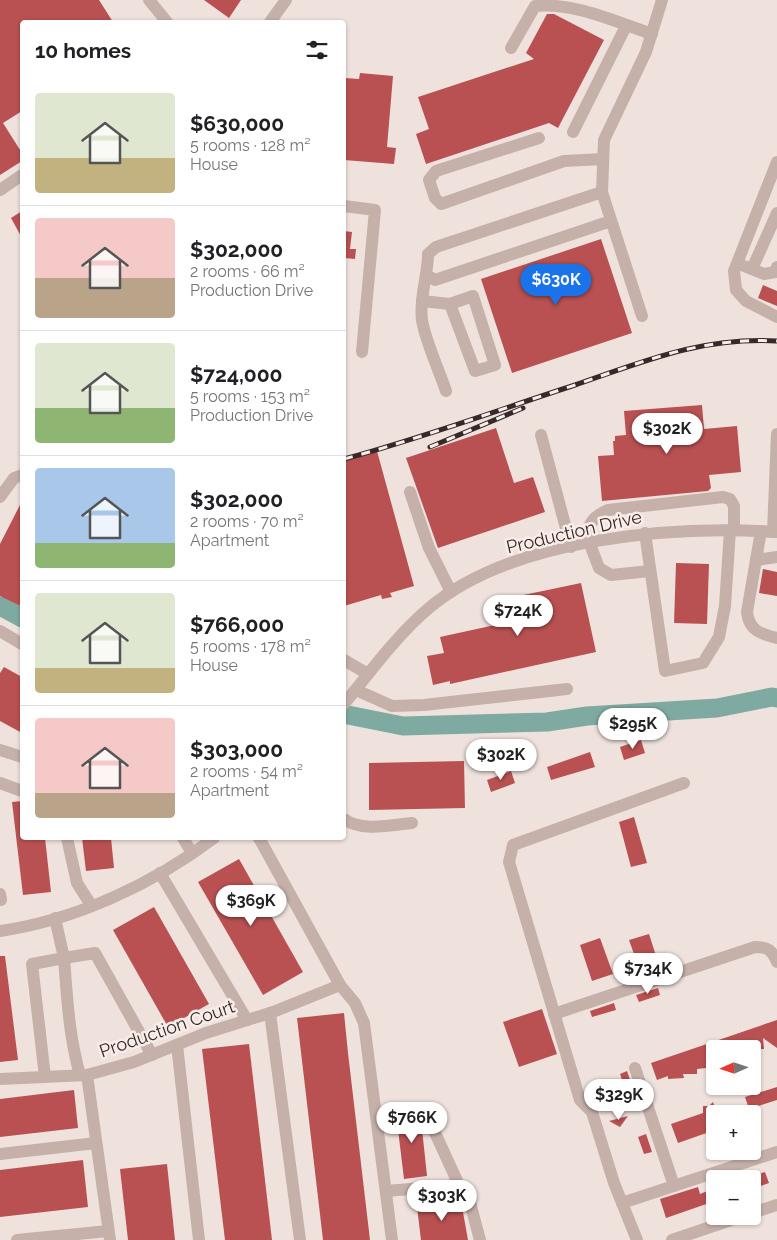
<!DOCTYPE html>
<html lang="en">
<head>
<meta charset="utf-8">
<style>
  :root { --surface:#fff; --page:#f6f6f6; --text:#202124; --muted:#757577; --line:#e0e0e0; --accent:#1a73e8 }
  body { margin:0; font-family:Raleway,sans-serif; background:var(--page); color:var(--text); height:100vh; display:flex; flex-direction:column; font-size:19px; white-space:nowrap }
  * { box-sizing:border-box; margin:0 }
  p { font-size:16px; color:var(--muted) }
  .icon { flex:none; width:28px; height:28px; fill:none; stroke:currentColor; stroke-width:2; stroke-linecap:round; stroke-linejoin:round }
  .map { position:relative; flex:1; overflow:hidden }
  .drawer { position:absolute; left:20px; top:20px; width:326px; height:820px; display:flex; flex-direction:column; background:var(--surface); border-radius:5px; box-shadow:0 1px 4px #0004 }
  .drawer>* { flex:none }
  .needle { width:32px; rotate:267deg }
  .buttons { position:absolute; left:706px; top:1040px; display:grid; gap:10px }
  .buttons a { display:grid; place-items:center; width:55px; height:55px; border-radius:5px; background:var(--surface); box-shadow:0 1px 4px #0004; font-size:25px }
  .price { position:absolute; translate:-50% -42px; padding:0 11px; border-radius:18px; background:#fff; color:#222; font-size:16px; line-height:32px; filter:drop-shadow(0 1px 2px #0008) }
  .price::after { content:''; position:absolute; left:50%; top:30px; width:15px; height:11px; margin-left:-8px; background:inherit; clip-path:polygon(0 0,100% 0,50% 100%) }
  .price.active { background:var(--accent); color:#fff }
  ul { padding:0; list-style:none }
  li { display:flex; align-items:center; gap:15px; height:125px; padding:0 15px }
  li+li { border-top:1px solid var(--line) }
  li span { display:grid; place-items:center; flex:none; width:140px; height:100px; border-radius:5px; color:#555 }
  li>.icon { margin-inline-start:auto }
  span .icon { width:60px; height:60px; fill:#fffc; stroke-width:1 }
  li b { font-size:21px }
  h2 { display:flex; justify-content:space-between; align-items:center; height:60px; padding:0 15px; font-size:21px }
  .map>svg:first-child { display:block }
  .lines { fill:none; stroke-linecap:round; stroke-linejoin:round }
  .river { stroke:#7faaa1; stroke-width:19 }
  .building { fill:#b95152 }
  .minor { stroke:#c6b0aa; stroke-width:12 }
  .rail-casing { stroke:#352a29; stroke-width:5 }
  .rail { stroke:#f8ede9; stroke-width:3; stroke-dasharray:9; stroke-linecap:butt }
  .labels { text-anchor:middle; stroke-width:5; stroke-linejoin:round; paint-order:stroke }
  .street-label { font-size:18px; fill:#352a29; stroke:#f8ede9 }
</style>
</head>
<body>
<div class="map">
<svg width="777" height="1240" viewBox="0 0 777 1240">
  <rect width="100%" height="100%" fill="#efe2dd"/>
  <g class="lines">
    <g class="river">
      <polyline points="0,606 22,618"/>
      <polyline points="348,715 403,726 547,722 587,716 717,708 772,697 777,698"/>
    </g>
  </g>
  <g class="building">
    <polygon points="0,0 99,0 113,22 22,22 22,111 3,123 22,153 22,161 0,175"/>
    <polygon points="204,0 241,0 229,18"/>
    <polygon points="547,14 554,14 604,40 558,128 549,123 426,164 416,134 429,129 418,97 534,59 526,53"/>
    <polygon points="360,73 393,76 387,147 396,148 394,164 344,160 345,78 359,79"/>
    <polygon points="22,211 22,238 11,218"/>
    <polygon points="344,231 352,232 350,249 356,249 355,259 344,258"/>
    <polygon points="601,239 632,333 512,373 481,279"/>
    <polygon points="763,285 777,291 777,306 758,298"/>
    <polygon points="702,405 704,429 737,426 741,472 709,475 711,488 708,491 602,501 598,456 614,455 613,441 615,441 615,436 626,435 624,411"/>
    <polygon points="496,428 514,483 533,477 545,512 438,548 406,458"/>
    <polygon points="377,451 414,586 390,593 392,597 382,599 381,595 344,606 344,460"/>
    <polygon points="22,501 22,607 0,596 0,544"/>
    <polygon points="676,563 709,564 707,624 674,623"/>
    <polygon points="763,569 777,572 777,596 759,593"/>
    <polygon points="581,583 596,652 450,684 450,681 433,685 427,656 444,653 440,637 495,625 490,602"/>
    <polygon points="4,667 22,677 22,733 0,721 0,673"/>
    <polygon points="641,740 645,753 624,760 620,747"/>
    <polygon points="590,752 595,767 551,780 547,767"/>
    <polygon points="464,761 465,808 369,810 369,763"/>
    <polygon points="511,771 515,783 491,792 487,780"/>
    <polygon points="22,801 22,838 45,838 51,892 23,895 12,802"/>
    <polygon points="634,817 647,863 631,867 619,822"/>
    <polygon points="82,838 111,838 114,868 86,871"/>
    <polygon points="239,859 303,972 263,995 198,882"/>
    <polygon points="154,907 209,1004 168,1027 113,930"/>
    <polygon points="649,934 658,962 639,968 629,940"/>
    <polygon points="600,938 613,974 592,981 580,945"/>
    <polygon points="0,956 5,956 18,1060 0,1062"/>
    <polygon points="658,988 660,995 639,1002 636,995"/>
    <polygon points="614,1003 616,1010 592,1017 590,1011"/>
    <polygon points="542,1009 557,1054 519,1067 503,1022"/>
    <polygon points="344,1013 348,1053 370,1240 323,1240 297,1018"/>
    <polygon points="777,1020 777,1048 763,1038 764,1049 715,1049 715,1067 697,1069 697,1074 683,1074 684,1078 668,1079 668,1076 657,1080 651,1063"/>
    <polygon points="249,1044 272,1240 225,1240 202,1049"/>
    <polygon points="627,1071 636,1097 629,1099 620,1074"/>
    <polygon points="777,1087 777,1100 749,1109 745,1097"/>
    <polygon points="74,1090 78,1128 0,1137 0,1099"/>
    <polygon points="713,1102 717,1114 715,1114 715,1130 678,1143 671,1124 703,1113 703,1106 709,1106"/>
    <polygon points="420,1110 427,1176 404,1179 396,1113"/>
    <polygon points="628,1116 620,1127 609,1121"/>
    <polygon points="646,1134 652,1152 644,1154 638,1137"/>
    <polygon points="83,1160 88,1207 0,1217 0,1170"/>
    <polygon points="167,1164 175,1240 128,1240 120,1169"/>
    <polygon points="765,1172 769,1183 752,1189 752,1176"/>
    <polygon points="698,1187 700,1194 715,1188 715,1201 666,1218 660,1199"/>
    <polygon points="461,1201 468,1240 421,1240 417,1207"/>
  </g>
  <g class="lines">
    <g class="minor">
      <polyline points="149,0 167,22"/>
      <polyline points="270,22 286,0"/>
      <path d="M511,48L535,6C574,2 616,22 652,34"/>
      <polyline points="573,132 626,26"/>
      <polyline points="539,138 436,171 429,180 435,198 441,204 564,161 603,159"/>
      <polyline points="777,162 734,271 736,290 746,301 777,317"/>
      <polyline points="0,190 22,175"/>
      <polyline points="344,206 375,210 362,352"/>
      <polyline points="744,266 764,274 775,272 777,267"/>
      <polyline points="752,269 777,213"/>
      <polyline points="428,276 435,280 611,221"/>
      <polyline points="422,301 450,304 473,296 495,365 475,371 450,304"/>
      <polyline points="642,316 602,192 604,140 646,52 662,0"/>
      <path d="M446,391C439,370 425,340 422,320C419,297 428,276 428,254L436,247L602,192"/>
      <polyline points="541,435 571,547"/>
      <polyline points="410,492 429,548 451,592"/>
      <polyline points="0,497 14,478 22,475"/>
      <path d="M761,531L747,612C749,630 760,634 777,638"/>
      <polyline points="773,532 777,434"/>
      <polyline points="645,533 665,671 703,663 719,637 725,606 730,530"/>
      <polyline points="756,560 777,557"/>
      <path d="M650,571L611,575L599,568C590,543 577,523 608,510L723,497L730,499L734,506V529"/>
      <polyline points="0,631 22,644"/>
      <polyline points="344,660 368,674"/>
      <polyline points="356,690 392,706 424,705 567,689"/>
      <path d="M344,704C371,671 397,635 429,608C512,538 672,525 777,532"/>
      <polyline points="0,750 22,757"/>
      <polyline points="0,783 22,791"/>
      <path d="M344,819C361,832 392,825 412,823"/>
      <polyline points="67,838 77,883 91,905"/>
      <polyline points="183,838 192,853"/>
      <polyline points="259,838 340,985 355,1003 364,1023 392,1240"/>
      <polyline points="160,873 247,1020"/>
      <polyline points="0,894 1,900"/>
      <path d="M0,931C76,920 153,884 214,838"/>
      <polyline points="270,1013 300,1240"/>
      <path d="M554,1014L755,947C768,947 772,950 777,962"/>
      <polyline points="177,1045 199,1240"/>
      <polyline points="635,1068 674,1186"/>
      <path d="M80,1075C69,1037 67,997 64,958L95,953L152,1055"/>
      <polyline points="87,1075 110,1240"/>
      <polyline points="45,1077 32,964 64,958 55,918"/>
      <polyline points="0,1079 87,1075 134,1062 206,1033 273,1012 340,985"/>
      <polyline points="430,1122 459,1185"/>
      <polyline points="0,1154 96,1143"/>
      <polyline points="386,1191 459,1185 467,1191 480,1240"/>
      <polyline points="622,1203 777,1152"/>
      <polyline points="752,1213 777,1205"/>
      <polyline points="17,1240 108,1231"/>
      <polyline points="637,1240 614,1183 592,1112 580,1100 509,862 513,845 684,783"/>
      <polyline points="672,1240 743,1216"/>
    </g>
    <g class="rail-casing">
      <g id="rail">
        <polyline points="430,447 523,408"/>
        <path d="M344,459C422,438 498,410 575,385C645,361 701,337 777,341"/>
      </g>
    </g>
    <use href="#rail" class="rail"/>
  </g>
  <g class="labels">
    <g class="street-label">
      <text transform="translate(574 532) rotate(-13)" y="6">Production Drive</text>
      <text transform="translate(167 1029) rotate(-19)" y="6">Production Court</text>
    </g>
  </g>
</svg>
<div class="buttons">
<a><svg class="needle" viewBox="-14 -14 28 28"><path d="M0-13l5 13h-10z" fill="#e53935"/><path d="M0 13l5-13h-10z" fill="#757577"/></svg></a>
<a>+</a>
<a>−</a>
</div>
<b class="price active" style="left:556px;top:306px">$630K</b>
<b class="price" style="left:667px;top:455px">$302K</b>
<b class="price" style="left:518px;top:637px">$724K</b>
<b class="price" style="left:633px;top:750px">$295K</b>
<b class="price" style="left:501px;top:781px">$302K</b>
<b class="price" style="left:251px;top:927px">$369K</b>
<b class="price" style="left:648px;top:995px">$734K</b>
<b class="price" style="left:619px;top:1121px">$329K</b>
<b class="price" style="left:412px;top:1144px">$766K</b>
<b class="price" style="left:442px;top:1222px">$303K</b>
<section class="drawer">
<h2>10 homes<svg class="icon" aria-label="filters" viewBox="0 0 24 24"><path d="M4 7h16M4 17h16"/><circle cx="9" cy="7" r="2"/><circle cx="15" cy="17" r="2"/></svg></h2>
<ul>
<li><span style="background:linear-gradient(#dfe7d0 65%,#c2b280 0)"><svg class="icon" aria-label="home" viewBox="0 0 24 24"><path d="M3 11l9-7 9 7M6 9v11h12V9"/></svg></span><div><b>$630,000</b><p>5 rooms · 128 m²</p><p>House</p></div></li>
<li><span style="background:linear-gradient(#f6c9c9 60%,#b9a48a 0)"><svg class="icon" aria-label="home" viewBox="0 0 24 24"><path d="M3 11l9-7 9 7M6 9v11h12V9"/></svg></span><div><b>$302,000</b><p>2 rooms · 66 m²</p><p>Production Drive</p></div></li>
<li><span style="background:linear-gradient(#dfe7d0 65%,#8fb573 0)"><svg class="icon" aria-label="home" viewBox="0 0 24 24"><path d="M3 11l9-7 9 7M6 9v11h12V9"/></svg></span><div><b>$724,000</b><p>5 rooms · 153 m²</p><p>Production Drive</p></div></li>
<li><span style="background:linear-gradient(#a9c7e8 75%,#8fb573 0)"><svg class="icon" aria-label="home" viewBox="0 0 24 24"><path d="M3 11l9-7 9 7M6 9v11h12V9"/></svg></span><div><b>$302,000</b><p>2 rooms · 70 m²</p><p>Apartment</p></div></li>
<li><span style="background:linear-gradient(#dfe7d0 75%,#c2b280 0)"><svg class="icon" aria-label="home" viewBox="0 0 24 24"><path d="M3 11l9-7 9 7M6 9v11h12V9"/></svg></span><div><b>$766,000</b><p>5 rooms · 178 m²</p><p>House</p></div></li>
<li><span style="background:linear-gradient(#f6c9c9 75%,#b9a48a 0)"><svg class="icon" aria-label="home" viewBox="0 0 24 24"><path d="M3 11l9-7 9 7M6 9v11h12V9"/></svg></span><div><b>$303,000</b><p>2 rooms · 54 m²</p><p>Apartment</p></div></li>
</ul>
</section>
</div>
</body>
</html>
